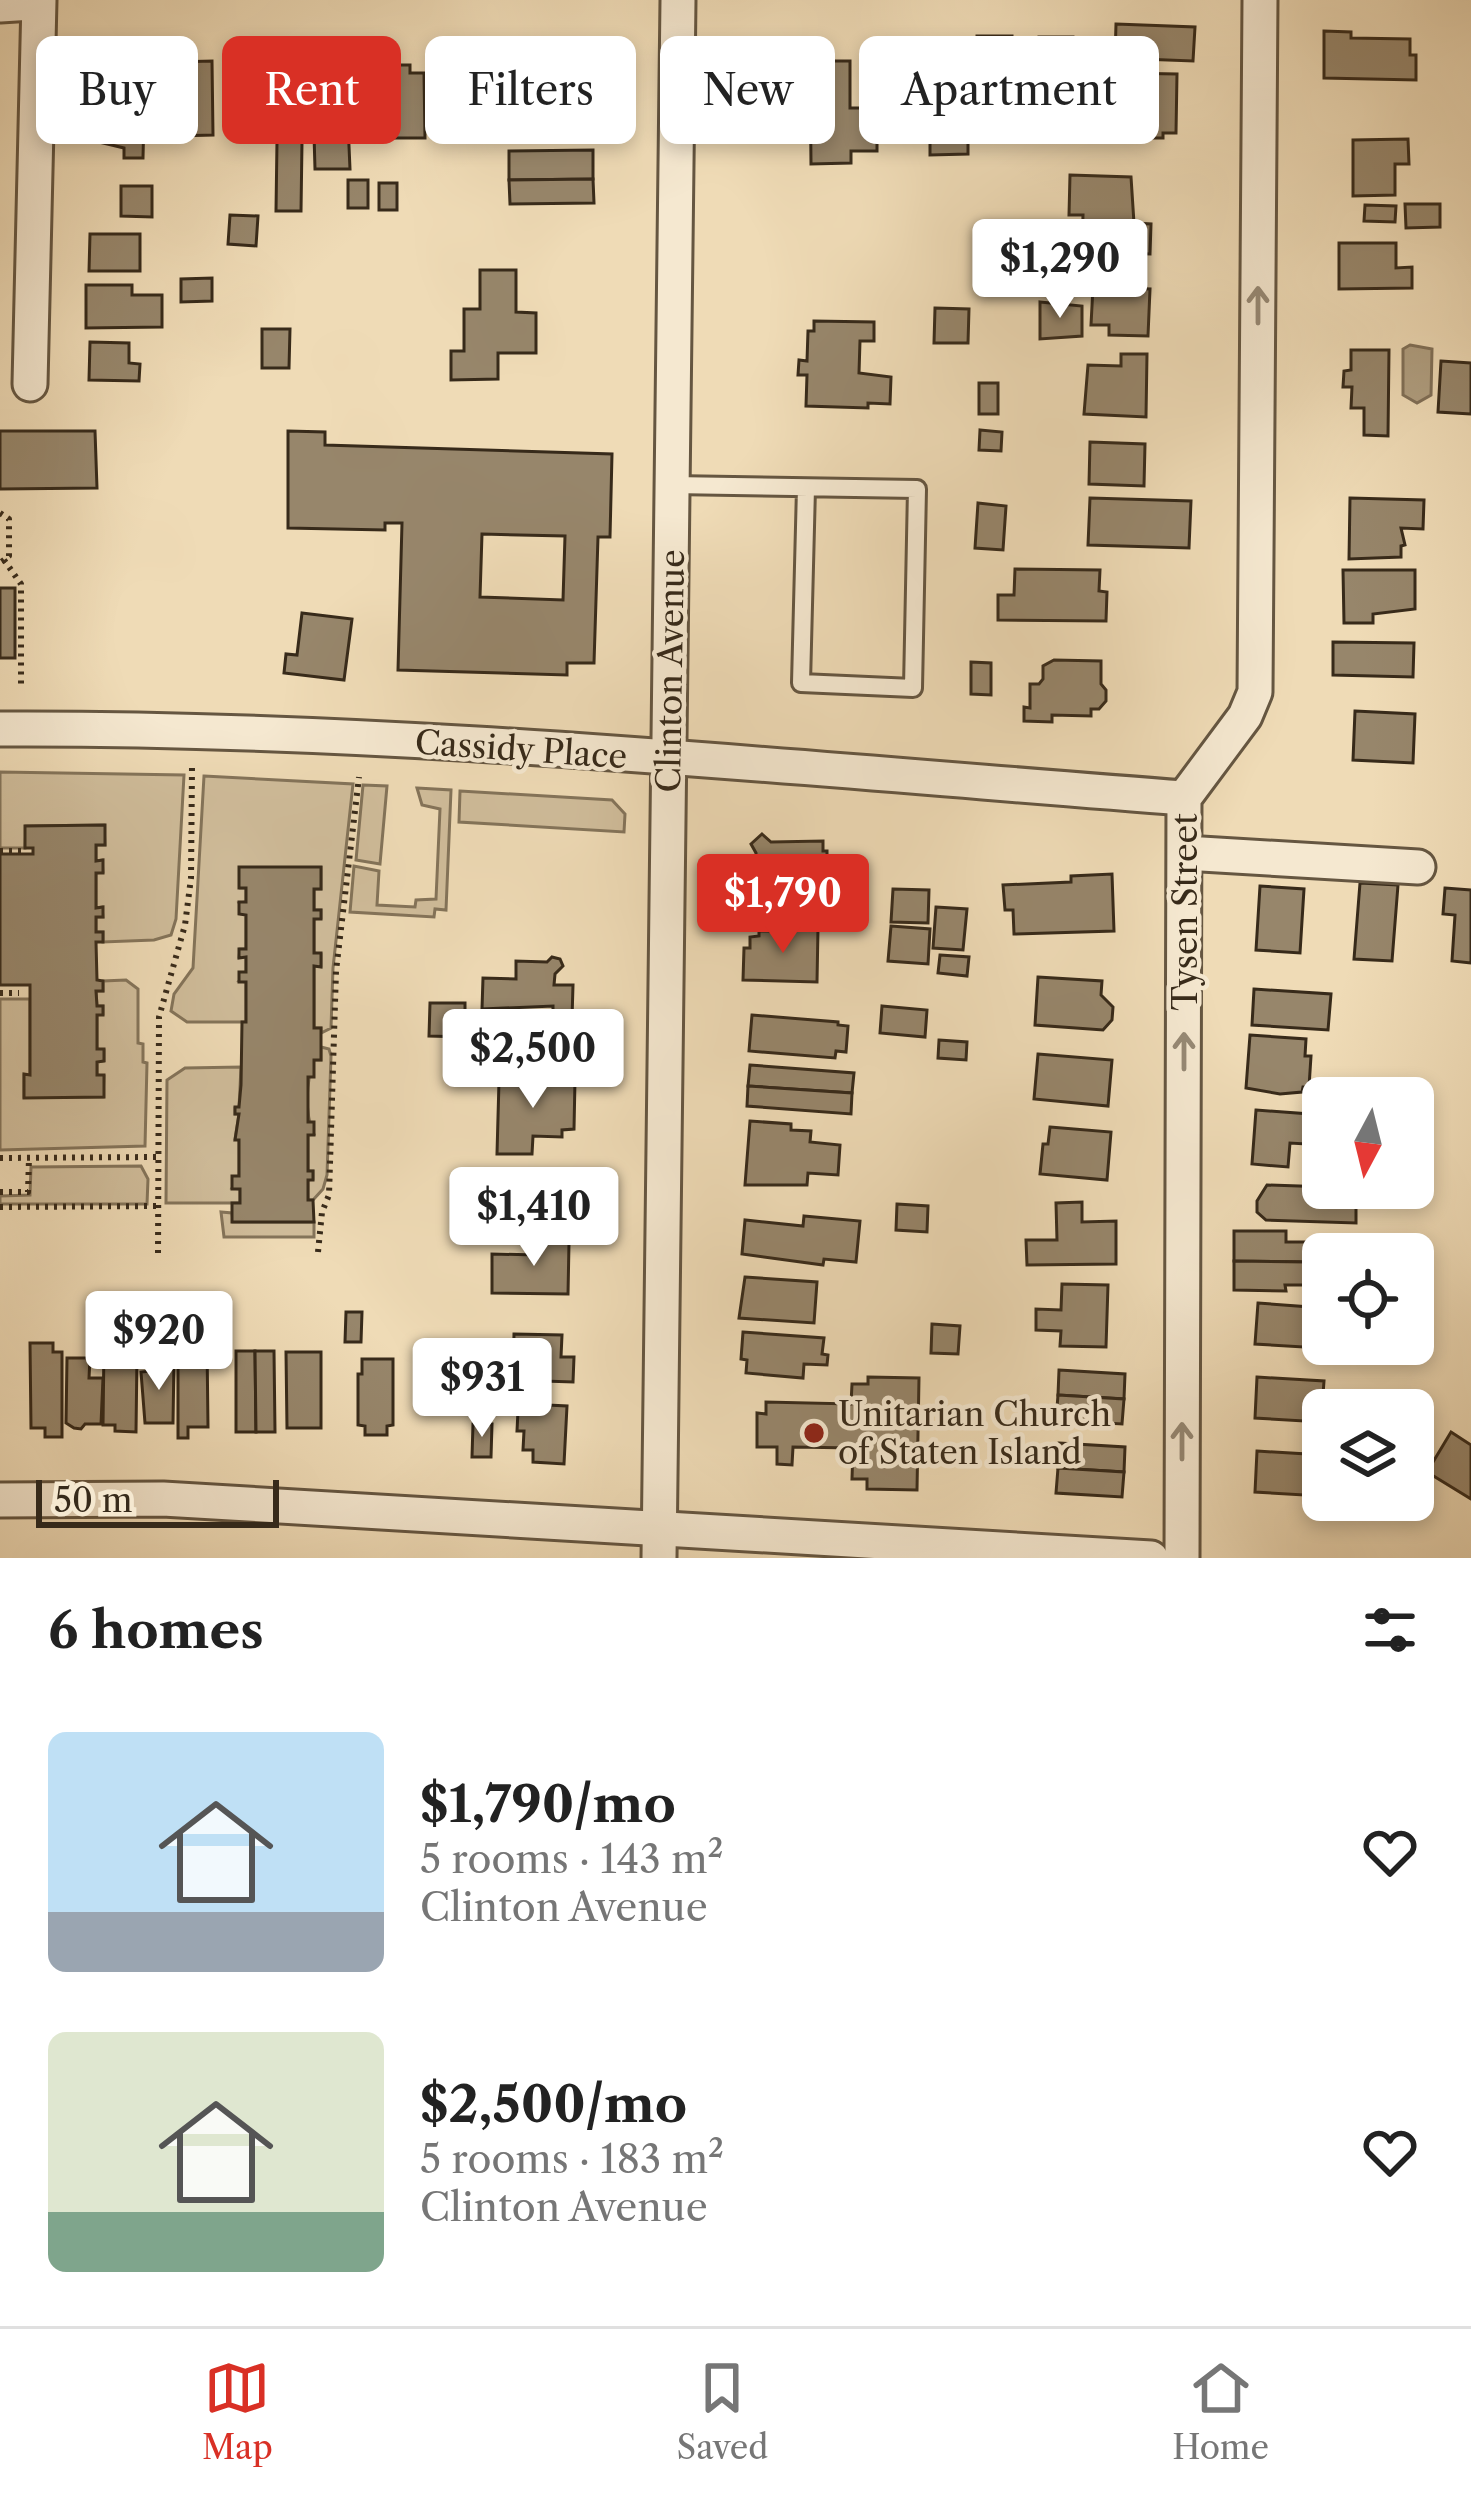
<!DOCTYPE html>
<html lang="en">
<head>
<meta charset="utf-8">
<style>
  :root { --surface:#fff; --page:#f6f6f6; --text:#222; --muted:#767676; --line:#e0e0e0; --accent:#d93025 }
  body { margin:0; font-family:"Libre Caslon Text",serif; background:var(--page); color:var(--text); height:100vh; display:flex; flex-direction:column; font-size:45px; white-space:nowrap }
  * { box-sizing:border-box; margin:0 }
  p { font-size:39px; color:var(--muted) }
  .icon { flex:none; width:66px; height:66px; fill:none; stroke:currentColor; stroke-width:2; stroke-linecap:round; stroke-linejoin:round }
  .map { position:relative; height:1558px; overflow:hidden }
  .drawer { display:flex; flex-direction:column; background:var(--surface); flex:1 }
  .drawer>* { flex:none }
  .hud { position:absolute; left:36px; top:36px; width:1401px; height:108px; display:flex; gap:24px }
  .needle { width:78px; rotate:187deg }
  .controls { position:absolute; left:1302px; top:1077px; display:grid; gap:24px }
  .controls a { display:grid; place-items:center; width:132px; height:132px; border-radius:18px; background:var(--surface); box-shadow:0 6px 18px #0003; font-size:60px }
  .scale { position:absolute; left:36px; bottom:30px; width:243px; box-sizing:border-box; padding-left:12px; border:6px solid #372a1a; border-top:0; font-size:33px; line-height:42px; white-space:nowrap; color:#372a1a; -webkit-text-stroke:9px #f5e8d0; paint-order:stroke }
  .price { position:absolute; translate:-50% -102px; padding:0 27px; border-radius:12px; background:#fff; color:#222; font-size:39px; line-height:78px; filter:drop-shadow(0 3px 6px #0008) }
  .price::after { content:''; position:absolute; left:50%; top:72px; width:36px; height:27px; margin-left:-18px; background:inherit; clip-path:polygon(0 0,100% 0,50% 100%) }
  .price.selected { background:var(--accent); color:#fff }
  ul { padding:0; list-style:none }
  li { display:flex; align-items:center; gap:36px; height:300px; padding:0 48px }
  li span { display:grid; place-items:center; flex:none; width:336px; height:240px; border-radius:18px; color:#555 }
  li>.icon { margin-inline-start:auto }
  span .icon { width:144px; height:144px; fill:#fffc; stroke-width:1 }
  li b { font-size:51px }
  h2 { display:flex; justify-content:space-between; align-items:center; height:144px; padding:0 48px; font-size:51px }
  .chip { padding:0 42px; border-radius:18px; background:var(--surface); box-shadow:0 6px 18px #0003; font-size:42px; line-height:108px }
  .chip.selected { background:var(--accent); color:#fff }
  .tabs { display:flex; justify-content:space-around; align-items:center; height:168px; border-top:3px solid var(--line); background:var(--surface); font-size:33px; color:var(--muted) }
  .tabs a { display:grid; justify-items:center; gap:6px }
  .tabs .selected { color:var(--accent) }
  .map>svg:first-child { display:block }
  .green { fill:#d0bd9b; stroke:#84745a; stroke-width:3 }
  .water { fill:#b09f81; stroke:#807058; stroke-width:3 }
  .building { fill:#97866b; stroke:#372a1a; stroke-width:3; fill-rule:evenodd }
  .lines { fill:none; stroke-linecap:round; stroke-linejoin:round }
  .service-casing { stroke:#655641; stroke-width:22 }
  .minor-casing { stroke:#655641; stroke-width:39 }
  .tertiary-casing { stroke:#655641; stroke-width:45 }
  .path { stroke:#372a1a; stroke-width:6; stroke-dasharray:3 6; stroke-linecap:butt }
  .service { stroke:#f5e8d0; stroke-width:16 }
  .minor { stroke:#f5e8d0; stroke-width:33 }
  .tertiary { stroke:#f5e8d0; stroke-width:39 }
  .oneway { stroke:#968975 }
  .poi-dot { fill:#8f2418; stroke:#f5e8d0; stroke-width:4.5 }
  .labels { text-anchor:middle; stroke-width:9; stroke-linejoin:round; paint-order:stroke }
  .street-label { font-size:33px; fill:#372a1a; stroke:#f5e8d0 }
  .poi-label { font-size:33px; fill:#372a1a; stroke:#f5e8d0; text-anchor:start }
</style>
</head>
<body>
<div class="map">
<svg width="1471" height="1558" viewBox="0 0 1471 1558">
  <rect width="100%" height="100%" fill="#efdbb6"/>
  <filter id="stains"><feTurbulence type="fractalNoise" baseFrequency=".00167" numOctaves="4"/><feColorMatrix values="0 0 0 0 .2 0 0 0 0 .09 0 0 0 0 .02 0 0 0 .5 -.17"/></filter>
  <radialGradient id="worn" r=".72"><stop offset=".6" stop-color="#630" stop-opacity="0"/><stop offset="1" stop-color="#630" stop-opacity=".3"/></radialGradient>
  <g class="green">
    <polygon points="0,772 184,775 176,919 171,935 154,940 103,942 103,932 96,932 96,917 103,917 102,907 96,908 96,873 103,872 102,860 96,861 96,845 105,845 104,825 26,826 25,848 0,848"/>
    <polygon points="204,776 353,784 333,968 331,1028 321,1033 321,1028 314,1028 314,966 321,966 321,954 314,953 314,919 321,918 321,910 314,910 314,889 321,889 321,868 239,888 246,888 246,902 239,903 246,915 246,949 240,949 239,957 246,957 246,972 239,981 246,982 246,1022 187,1022 171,1011 174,994 193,968"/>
    <polygon points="363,785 387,786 380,864 356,860"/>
    <polygon points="417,788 451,790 446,910 435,909 434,917 350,912 354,866 379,871 377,905 415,907 416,900 436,899 440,809 422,805"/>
    <polygon points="460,791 612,800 625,814 624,832 459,822"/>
    <polygon points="126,980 138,989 138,1043 143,1044 143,1062 147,1063 145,1146 0,1150 0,999 30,999 30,1075 24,1075 24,1097 103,1097 104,1076 97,1075 97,1062 104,1061 104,1050 97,1049 97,1015 103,1014 103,1006 97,1006 96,991 103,991 103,981"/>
    <path d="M321,1047L329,1049L331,1056L327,1175L323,1189L313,1200H308V1180L313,1179V1171H308V1135L314,1134C304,1112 306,1083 314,1060H321Z"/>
    <polygon points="241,1067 239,1107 235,1108 235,1114 239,1114 235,1139 239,1140 239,1176 232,1188 240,1189 240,1203 166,1203 167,1080 185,1068"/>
    <polygon points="141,1166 148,1179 147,1204 0,1204 0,1196 30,1195 31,1167"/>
    <polygon points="221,1212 232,1213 233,1222 314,1222 314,1237 224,1237"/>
  </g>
  <polygon class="water" points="1410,345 1432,349 1431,395 1417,403 1403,395 1403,349"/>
  <g class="building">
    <polygon points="1116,24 1195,27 1193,61 1115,58"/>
    <polygon points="1324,31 1351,32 1351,38 1410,39 1410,55 1416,55 1416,80 1324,78"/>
    <polygon points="977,36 1012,36 1012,123 976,123"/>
    <polygon points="1039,37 1073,37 1074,124 1040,125"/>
    <polygon points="212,61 213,135 176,136 176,120 167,120 167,91 171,91 170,79 175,79 175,62"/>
    <polygon points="810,61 850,61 850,108 877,108 877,151 851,151 851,163 811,164"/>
    <polygon points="312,65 329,65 329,73 340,73 346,78 350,169 315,169"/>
    <polygon points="390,65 410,65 410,73 424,73 425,138 391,138"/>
    <polygon points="511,65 580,65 579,118 488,118 488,79 511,78"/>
    <polygon points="256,67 256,74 273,73 274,119 259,120 260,136 241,137 239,68"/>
    <polygon points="119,71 145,72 143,158 124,158 124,148 99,142 100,79 118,79"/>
    <polygon points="1120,73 1177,74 1176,133 1163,133 1163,138 1140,138 1140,121 1095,121 1095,92 1104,92 1105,78 1120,79"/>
    <polygon points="449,89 481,89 481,118 450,119"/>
    <polygon points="968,117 968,154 930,155 930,118"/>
    <polygon points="1408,139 1409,164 1395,164 1395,195 1353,196 1353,140"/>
    <polygon points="277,141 302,142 301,211 276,211"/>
    <polygon points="593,150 593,179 509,180 509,151"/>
    <polygon points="1070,175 1131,177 1134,223 1151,224 1150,254 1082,252 1083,215 1069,215"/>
    <polygon points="593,179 594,203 510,204 509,180"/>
    <rect x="348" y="180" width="20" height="28"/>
    <rect x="379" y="183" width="18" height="27"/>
    <polygon points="121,186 152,186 152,217 121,216"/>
    <polygon points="1405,204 1440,204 1440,227 1406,228"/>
    <polygon points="1365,205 1396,206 1395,222 1364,221"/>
    <polygon points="230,215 258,216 256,246 228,244"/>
    <polygon points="1005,230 1005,261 976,261 976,231"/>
    <polygon points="90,234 140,234 140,271 89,271"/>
    <polygon points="1339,243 1396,243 1396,268 1412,267 1412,288 1339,289"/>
    <polygon points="480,270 516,270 516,312 536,313 536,353 498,353 498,379 451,380 451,351 464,351 464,309 480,309"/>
    <polygon points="212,278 212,301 181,302 181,279"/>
    <polygon points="86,285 132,285 132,295 162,295 162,327 86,328"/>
    <polygon points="1093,287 1150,289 1148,336 1109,335 1109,325 1091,325"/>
    <polygon points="1040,302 1082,306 1082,336 1040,339"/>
    <polygon points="935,308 969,309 968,343 934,343"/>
    <polygon points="814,321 874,322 874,341 860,341 859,373 891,377 890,404 868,403 868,408 806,406 807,375 798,375 799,360 807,361 808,331 814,331"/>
    <polygon points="262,329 290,329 289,368 262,368"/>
    <polygon points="90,342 129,343 129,363 140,364 139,381 89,380"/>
    <polygon points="1351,350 1389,350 1388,436 1364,435 1364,408 1351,408 1352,387 1343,387 1344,371 1351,370"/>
    <polygon points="1121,354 1147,354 1146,417 1084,414 1088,365 1121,366"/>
    <polygon points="1441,361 1471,363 1471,414 1438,412"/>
    <rect x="979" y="383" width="19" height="31"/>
    <polygon points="980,430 1002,432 1001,451 979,450"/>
    <polygon points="0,431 95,431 97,488 0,489"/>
    <path d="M288,431L325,432V445L612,454L610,537H598L594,663H567V675L398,670L402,523H385V530L288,528ZM482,534L565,536L563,600L480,597Z"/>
    <polygon points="1090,442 1145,444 1144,486 1089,484"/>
    <polygon points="1090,498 1191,501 1189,548 1088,545"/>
    <polygon points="1350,498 1424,500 1423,529 1401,528 1405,545 1401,546 1401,557 1349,559"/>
    <polygon points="978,503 1006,506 1003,550 975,548"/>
    <polygon points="1015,569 1100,570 1099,591 1107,592 1106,621 998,620 998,595 1014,595"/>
    <polygon points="1343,570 1415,570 1415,609 1373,614 1373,623 1344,623"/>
    <rect x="0" y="588" width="15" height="70"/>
    <polygon points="302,613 352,619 344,680 284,673 286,654 297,655"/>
    <polygon points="1333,642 1414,643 1413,677 1333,675"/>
    <polygon points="1054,660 1101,661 1101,684 1106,690 1106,701 1099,709 1091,709 1091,716 1052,715 1052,722 1024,721 1024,707 1030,708 1030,684 1039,684 1043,679 1043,666"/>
    <polygon points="971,662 991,663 991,695 971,694"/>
    <polygon points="1355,711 1415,714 1413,763 1353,760"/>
    <polygon points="105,825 105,845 96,845 96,861 103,860 103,873 96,873 96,908 103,907 103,917 96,917 96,932 103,932 103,942 96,942 97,980 103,981 103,991 96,991 97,1006 103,1006 103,1015 97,1015 97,1049 104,1049 104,1061 97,1062 97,1075 104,1075 104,1097 24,1098 24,1074 30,1075 30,985 0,985 0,854 33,854 33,848 25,848 25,826"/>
    <polygon points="762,834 771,842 823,841 823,851 827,851 827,917 756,917 756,853 751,844"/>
    <polygon points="239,867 321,867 321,889 314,889 314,910 321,910 321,919 314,919 314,953 321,953 321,967 314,966 314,1028 321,1028 321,1060 314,1060 314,1077 308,1077 308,1122 314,1122 314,1135 308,1135 308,1171 313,1171 313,1180 308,1180 308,1200 313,1200 314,1222 232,1222 232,1203 240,1203 240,1189 232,1189 232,1176 239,1176 239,1140 235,1140 239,1114 235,1114 235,1107 239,1107 241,1085 242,1022 246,1022 246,982 239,982 239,972 246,972 246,957 239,958 239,949 246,949 246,915 239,914 239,902 246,902 246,888 239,888"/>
    <polygon points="1112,874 1114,931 1014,934 1013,910 1005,910 1003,885 1071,882 1071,876"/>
    <polygon points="1360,883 1398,885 1392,961 1354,959"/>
    <polygon points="1260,886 1304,889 1300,953 1256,950"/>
    <polygon points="1445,888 1471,890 1471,963 1452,961 1455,915 1443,914"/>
    <polygon points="893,889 929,890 928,923 891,922"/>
    <polygon points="936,907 967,909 963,950 933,948"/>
    <polygon points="891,926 930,929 928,964 888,961"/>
    <polygon points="771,927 818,928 817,982 743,980 744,948 750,948 750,937 759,936 759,931 771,931"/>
    <polygon points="940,955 969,957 967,976 938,973"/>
    <polygon points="552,957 560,959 563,966 555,974 554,985 573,985 572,1019 553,1018 553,1006 482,1009 483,978 516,979 516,961 547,962"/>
    <polygon points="1038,977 1102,981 1101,995 1113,1007 1112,1020 1103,1030 1035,1025"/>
    <polygon points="1254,989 1331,994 1328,1030 1252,1025"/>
    <polygon points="430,1003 465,1003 465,1037 429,1036"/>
    <polygon points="882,1006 927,1010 925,1037 880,1033"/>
    <polygon points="752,1015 838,1022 838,1025 848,1026 846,1052 836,1051 835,1058 749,1051"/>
    <polygon points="1250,1035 1306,1039 1305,1056 1311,1056 1309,1087 1303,1087 1302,1092 1280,1094 1246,1088"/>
    <polygon points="939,1040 967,1042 966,1060 938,1058"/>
    <polygon points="1038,1054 1112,1060 1108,1106 1034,1099"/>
    <polygon points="750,1065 854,1073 852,1093 748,1086"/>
    <polygon points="521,1069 543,1070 542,1080 575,1080 574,1129 562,1130 562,1137 533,1136 532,1154 497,1154 499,1081 521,1081"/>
    <polygon points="748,1086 852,1093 851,1114 747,1106"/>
    <polygon points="1256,1110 1323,1115 1323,1145 1290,1143 1288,1167 1252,1164"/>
    <polygon points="750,1121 791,1124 791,1130 811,1131 810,1142 840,1145 838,1175 808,1173 807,1185 745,1185"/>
    <polygon points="1050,1127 1111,1132 1107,1180 1040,1174 1043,1144 1048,1144"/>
    <polygon points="1267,1185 1357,1188 1357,1191 1372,1192 1371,1207 1356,1207 1356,1223 1266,1220 1257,1212 1257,1201"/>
    <polygon points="1082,1202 1082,1222 1116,1221 1116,1264 1027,1265 1026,1240 1057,1240 1056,1203"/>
    <polygon points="897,1204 928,1206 927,1232 896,1230"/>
    <polygon points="804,1216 860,1221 856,1262 824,1259 823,1265 742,1254 745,1220 803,1226"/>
    <polygon points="1234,1231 1286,1231 1286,1242 1307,1242 1307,1262 1234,1261"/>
    <polygon points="543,1234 563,1234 569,1243 568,1294 492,1293 492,1254 536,1255 536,1240"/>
    <polygon points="1234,1261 1307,1262 1307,1285 1285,1285 1286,1291 1234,1290"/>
    <polygon points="745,1277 817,1282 814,1323 739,1318"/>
    <polygon points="1062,1284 1108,1285 1106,1347 1060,1346 1061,1331 1036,1330 1036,1309 1061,1310"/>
    <polygon points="205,1303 223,1304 222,1330 205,1330"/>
    <polygon points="1258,1303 1323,1308 1320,1348 1255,1344"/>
    <polygon points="346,1312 362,1312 361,1342 345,1342"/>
    <polygon points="932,1324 960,1326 958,1354 931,1353"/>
    <polygon points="743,1332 824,1338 822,1354 828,1355 827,1365 804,1364 803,1378 746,1373 747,1360 741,1359"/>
    <polygon points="514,1334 562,1335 561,1357 574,1357 573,1382 513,1380"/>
    <polygon points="30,1343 53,1343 53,1352 62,1352 62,1437 45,1437 45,1428 31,1428"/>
    <polygon points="104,1345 131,1346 131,1355 137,1355 136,1432 115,1431 115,1425 103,1425"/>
    <polygon points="178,1345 207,1345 208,1427 188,1427 188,1438 178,1438"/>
    <polygon points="236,1351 255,1351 256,1432 236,1432"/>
    <polygon points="255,1351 274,1351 275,1432 256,1432"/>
    <polygon points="286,1352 321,1352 321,1428 287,1428"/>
    <polygon points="67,1358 90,1358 89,1378 103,1378 101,1424 85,1424 81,1429 74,1428 66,1423"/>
    <polygon points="362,1359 393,1359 393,1425 387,1426 387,1435 365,1435 365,1426 358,1425 358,1374 362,1374"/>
    <polygon points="152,1361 174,1361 173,1423 145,1423 141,1372 152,1371"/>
    <polygon points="1059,1370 1125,1374 1124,1399 1058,1395"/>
    <polygon points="868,1377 919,1378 917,1490 867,1489 867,1479 852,1479 853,1448 793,1447 792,1465 777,1464 777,1447 757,1447 757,1413 766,1414 766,1402 851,1404 852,1384 868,1384"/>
    <polygon points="1257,1377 1324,1381 1321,1422 1255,1418"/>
    <polygon points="1058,1395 1124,1399 1122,1424 1056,1420"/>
    <polygon points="526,1404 567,1406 564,1464 533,1462 533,1450 523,1450 524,1431 517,1431 518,1411 525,1411"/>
    <polygon points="473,1424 492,1424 491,1457 472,1457"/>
    <polygon points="1451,1432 1471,1445 1471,1499 1427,1472"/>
    <polygon points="1059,1443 1125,1447 1124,1472 1058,1468"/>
    <polygon points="1257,1451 1323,1455 1321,1496 1255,1492"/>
    <polygon points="1058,1468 1124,1472 1122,1497 1056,1493"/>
  </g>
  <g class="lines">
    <g class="service-casing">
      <polyline id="service" points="672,485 917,489 913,688 801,683 806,488"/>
    </g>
    <g class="minor-casing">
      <g id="minor">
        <polyline points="30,384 39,0"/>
        <path d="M0,729C395,727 790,768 1184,798"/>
        <polyline points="1185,853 1418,867"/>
        <polyline points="0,1500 163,1499 1151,1558"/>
        <polyline points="659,1558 678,0"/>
        <polyline points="1182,1558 1184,798 1245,716 1255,692 1260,0"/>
      </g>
    </g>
    <g class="tertiary-casing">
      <polyline id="tertiary" points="0,2 32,0"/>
    </g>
    <g class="path">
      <polyline points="0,513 9,519 9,556 0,563"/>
      <polyline points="4,560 21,584 21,687"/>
      <polyline points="0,851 22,851"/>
      <polyline points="0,993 19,993"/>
      <polyline points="0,1158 157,1157"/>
      <polyline points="0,1192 28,1192 29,1158"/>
      <polyline points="0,1207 158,1206"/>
      <polyline points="318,1252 322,1212 329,1195 336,971 359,777"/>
      <polyline points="158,1253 159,1017 185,925 191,878 192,767"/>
    </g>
    <use href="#service" class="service"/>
    <use href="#minor" class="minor"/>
    <use href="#tertiary" class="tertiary"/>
  </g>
  <defs><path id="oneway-shaft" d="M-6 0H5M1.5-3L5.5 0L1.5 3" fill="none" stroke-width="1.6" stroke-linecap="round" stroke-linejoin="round" transform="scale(3)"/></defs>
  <g class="oneway">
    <use href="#oneway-shaft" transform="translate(1258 305) rotate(-90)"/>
    <use href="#oneway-shaft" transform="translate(1184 1051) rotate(-90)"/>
    <use href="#oneway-shaft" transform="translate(1182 1441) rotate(-90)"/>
  </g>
  <circle class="poi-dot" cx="814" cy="1433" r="12"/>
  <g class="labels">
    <g class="street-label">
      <text transform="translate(670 671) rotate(-89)" y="12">Clinton Avenue</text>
      <text transform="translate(521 749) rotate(4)" y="12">Cassidy Place</text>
      <text transform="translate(1185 912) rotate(-90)" y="12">Tysen Street</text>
    </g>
    <g class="poi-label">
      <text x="838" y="1426">Unitarian Church<tspan x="838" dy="38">of Staten Island</tspan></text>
    </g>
  </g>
  <rect width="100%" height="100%" filter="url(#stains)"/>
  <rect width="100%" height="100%" fill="url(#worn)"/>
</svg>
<div class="controls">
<a><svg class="needle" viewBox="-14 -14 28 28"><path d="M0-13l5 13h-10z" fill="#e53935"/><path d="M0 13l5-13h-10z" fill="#767676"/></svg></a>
<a><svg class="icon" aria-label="locate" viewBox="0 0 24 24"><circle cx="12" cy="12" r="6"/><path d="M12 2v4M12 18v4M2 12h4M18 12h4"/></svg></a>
<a><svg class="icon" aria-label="layers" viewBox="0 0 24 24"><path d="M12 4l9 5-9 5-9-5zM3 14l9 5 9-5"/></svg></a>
</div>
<div class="scale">50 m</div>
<b class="price" style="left:1060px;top:321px">$1,290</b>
<b class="price selected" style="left:783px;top:956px">$1,790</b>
<b class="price" style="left:533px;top:1111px">$2,500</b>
<b class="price" style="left:534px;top:1269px">$1,410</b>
<b class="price" style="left:159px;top:1393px">$920</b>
<b class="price" style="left:482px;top:1440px">$931</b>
<div class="hud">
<a class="chip">Buy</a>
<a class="chip selected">Rent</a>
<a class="chip">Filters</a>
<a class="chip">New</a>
<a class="chip">Apartment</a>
</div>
</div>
<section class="drawer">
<h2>6 homes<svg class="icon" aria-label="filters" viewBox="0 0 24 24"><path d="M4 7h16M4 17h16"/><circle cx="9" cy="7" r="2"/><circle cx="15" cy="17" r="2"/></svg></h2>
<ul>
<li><span style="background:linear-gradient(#bfe0f5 75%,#9aa5b1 0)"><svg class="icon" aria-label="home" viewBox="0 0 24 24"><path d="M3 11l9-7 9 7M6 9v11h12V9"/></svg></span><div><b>$1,790/mo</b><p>5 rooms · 143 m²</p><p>Clinton Avenue</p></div><svg class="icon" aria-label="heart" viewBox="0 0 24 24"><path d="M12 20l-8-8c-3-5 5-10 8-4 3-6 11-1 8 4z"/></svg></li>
<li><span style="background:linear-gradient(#dfe7d0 75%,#7fa58c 0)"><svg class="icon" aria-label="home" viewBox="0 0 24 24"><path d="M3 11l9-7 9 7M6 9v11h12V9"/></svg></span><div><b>$2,500/mo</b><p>5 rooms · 183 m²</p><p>Clinton Avenue</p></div><svg class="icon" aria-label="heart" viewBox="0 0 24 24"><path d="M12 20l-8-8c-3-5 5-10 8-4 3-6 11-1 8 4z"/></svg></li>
</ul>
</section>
<nav class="tabs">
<a class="selected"><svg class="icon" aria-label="map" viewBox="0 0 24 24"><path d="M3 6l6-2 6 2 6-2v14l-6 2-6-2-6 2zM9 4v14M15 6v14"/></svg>Map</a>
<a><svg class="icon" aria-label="saved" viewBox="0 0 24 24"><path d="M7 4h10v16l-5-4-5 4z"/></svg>Saved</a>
<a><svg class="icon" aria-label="home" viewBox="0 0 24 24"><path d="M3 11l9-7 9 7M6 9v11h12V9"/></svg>Home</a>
</nav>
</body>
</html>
